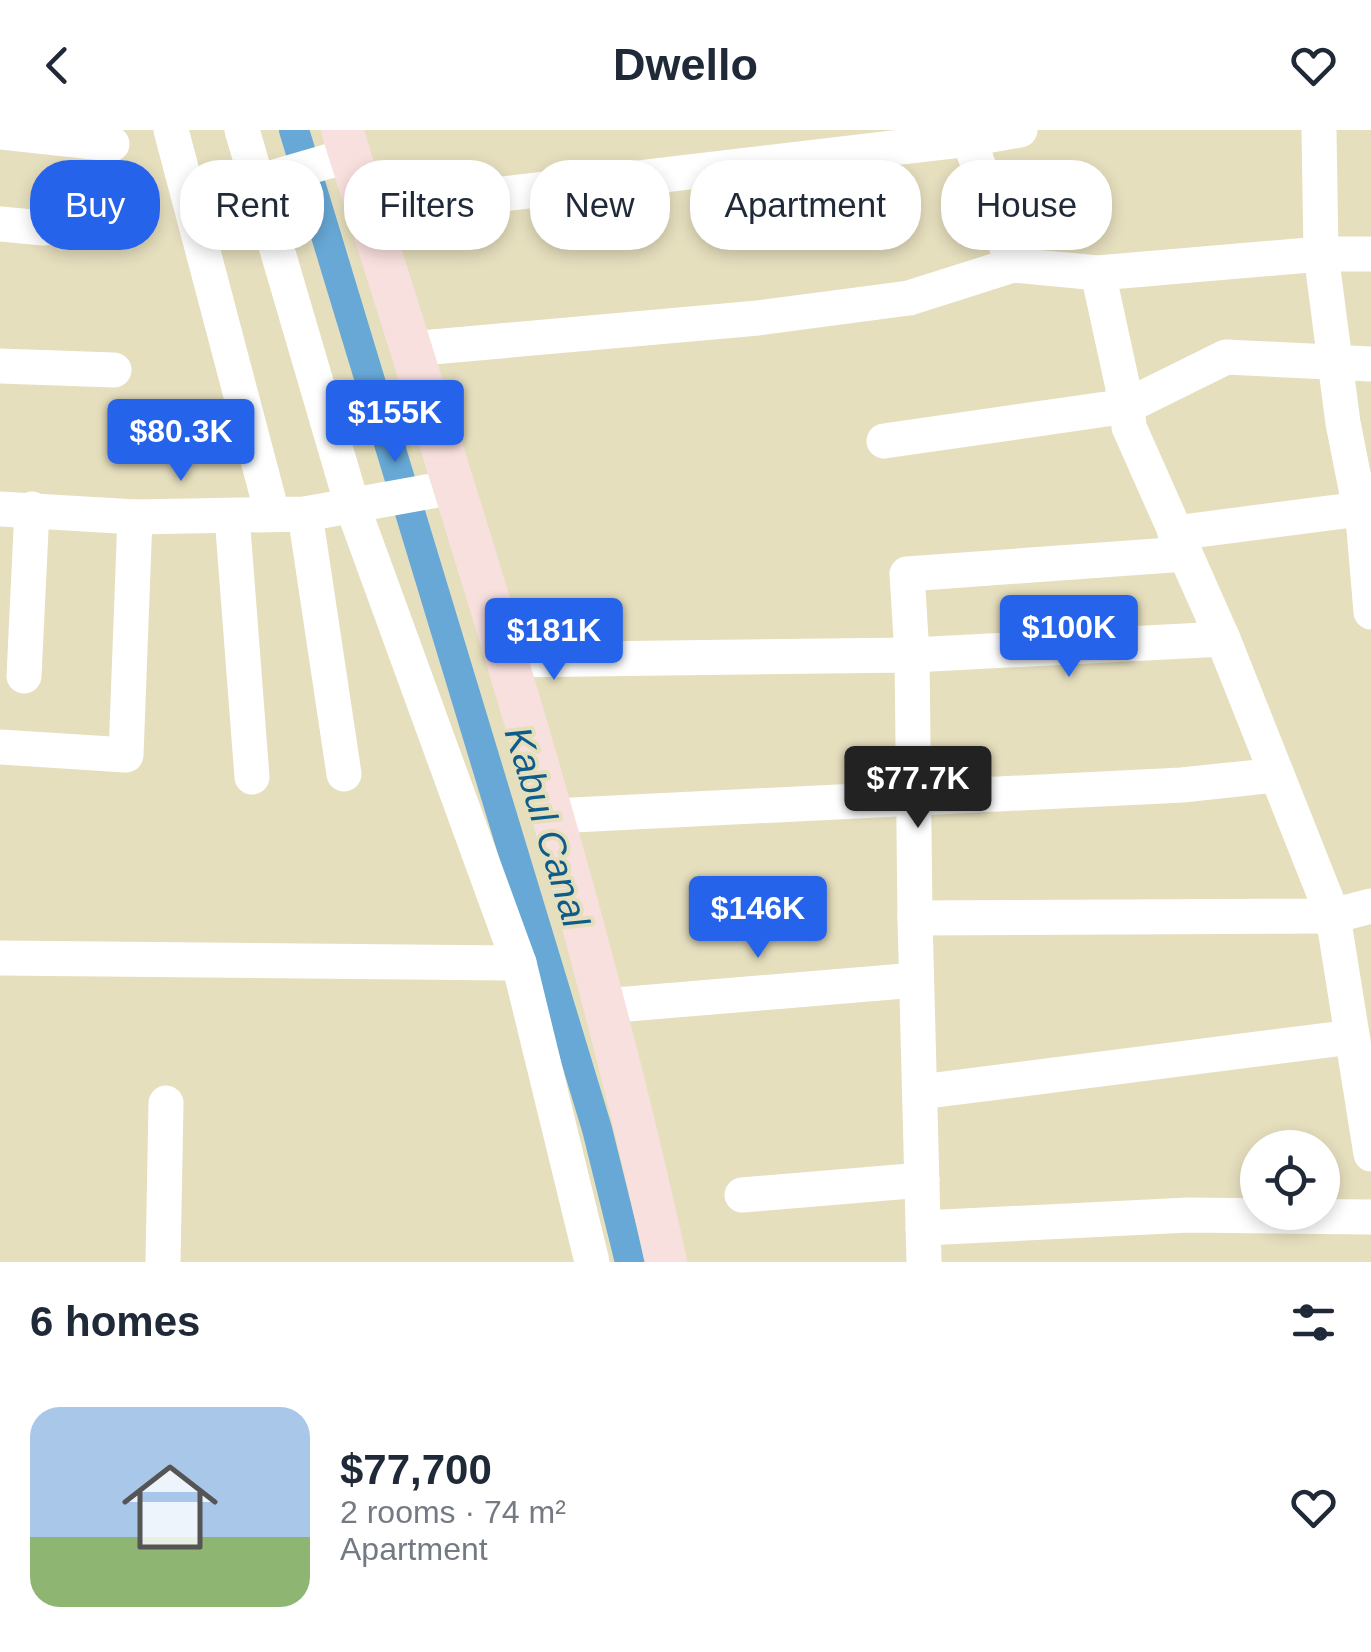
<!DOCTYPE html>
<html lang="en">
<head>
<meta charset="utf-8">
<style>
  :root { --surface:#fff; --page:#f2f2f3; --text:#1f2937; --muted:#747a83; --accent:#2563eb }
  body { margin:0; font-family:Helvetica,sans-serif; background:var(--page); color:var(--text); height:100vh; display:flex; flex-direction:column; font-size:38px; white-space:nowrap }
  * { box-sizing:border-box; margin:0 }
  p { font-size:32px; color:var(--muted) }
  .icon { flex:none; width:55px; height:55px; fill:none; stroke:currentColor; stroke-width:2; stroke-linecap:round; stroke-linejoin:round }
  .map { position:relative; height:1132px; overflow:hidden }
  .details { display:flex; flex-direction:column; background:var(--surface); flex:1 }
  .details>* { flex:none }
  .guide { position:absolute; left:30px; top:30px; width:1312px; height:90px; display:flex; gap:20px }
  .buttons { position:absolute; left:1240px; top:1000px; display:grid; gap:20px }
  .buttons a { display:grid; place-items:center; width:100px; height:100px; border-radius:50%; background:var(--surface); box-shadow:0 5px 15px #0003; font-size:50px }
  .price { position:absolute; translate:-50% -85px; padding:0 22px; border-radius:10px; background:var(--accent); color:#fff; font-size:32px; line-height:65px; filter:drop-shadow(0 2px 5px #0008) }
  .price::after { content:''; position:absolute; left:50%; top:60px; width:30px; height:22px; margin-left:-15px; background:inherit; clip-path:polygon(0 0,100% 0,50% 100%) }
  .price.active { background:#222; color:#fff }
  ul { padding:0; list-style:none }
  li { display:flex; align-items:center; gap:30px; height:250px; padding:0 30px }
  li span { display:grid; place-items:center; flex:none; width:280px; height:200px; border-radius:30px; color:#555 }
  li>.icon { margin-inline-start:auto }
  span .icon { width:120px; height:120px; fill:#fffc; stroke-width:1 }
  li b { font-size:42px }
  h2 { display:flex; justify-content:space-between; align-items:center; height:120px; padding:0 30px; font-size:42px }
  .tag { padding:0 35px; border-radius:40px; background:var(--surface); box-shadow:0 5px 15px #0003; font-size:35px; line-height:90px }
  .tag.active { background:var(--accent); color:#fff }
  header { display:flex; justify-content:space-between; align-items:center; height:130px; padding:0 30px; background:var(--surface); font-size:45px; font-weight:800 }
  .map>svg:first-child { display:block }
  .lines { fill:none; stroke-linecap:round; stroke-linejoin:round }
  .canal { stroke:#67a8d6; stroke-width:30 }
  .minor { stroke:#fff; stroke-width:35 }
  .major { stroke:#f8e0de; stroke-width:42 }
  .labels { text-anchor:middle; stroke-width:8; stroke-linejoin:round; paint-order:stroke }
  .water-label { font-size:38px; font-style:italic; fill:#0e5c89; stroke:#e6dfbe }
</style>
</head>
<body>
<header><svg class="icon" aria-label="back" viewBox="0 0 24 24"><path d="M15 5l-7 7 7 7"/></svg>Dwello<svg class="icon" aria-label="heart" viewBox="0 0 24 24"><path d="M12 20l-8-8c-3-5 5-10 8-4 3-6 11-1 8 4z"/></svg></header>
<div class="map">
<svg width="1371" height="1132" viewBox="0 0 1371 1132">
  <rect width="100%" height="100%" fill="#e6dfbe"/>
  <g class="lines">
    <polyline class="canal" points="294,0 597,999 630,1132"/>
    <g class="minor">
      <polyline points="171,0 272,383"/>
      <polyline points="242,0 352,375 519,833 592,1132"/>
      <polyline points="966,0 1013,135"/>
      <polyline points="1319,0 1321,124 1343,293 1364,399 1371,482"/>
      <polyline points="0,2 112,14"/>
      <polyline points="257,52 350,25"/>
      <polyline points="366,80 969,9 1020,0"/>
      <polyline points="0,94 44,98"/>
      <polyline points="1098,143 1127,276 1129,297 1223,509 1333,786 1371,1024"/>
      <polyline points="410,219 758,188 909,168 1013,135 1098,143 1321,124 1371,124"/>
      <polyline points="0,236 114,240"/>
      <polyline points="884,311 1127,276 1226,227 1371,234"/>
      <polyline points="0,379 135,387 305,384 454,357"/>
      <polyline points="305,384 344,644"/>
      <polyline points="232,386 252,647"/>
      <polyline points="1175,403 1360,379"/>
      <polyline points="1185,424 907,444 912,525 1223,509"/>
      <polyline points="509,530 912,525 915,788 924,1132"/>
      <polyline points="24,546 32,379"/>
      <polyline points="0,617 126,625 135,387"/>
      <polyline points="553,686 1182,655 1277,645"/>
      <polyline points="915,788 1333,786 1371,776"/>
      <polyline points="0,828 519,833"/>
      <polyline points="604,876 916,850"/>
      <polyline points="920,962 1352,907"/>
      <polyline points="742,1065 922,1050"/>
      <polyline points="923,1098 1189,1085 1371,1087"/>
      <polyline points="163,1132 166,973"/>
    </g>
    <path class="major" d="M342,0C460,375 582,748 666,1132"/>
  </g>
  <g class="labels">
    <g class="water-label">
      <text transform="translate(547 697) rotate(73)" y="13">Kabul Canal</text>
    </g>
  </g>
</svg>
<div class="buttons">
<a><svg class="icon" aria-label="locate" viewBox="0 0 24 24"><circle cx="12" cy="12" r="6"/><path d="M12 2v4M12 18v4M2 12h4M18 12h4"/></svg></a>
</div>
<b class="price" style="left:395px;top:335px">$155K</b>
<b class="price" style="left:181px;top:354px">$80.3K</b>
<b class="price" style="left:1069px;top:550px">$100K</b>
<b class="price" style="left:554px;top:553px">$181K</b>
<b class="price active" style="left:918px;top:701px">$77.7K</b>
<b class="price" style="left:758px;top:831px">$146K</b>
<div class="guide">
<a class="tag active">Buy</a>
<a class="tag">Rent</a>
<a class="tag">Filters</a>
<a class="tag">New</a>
<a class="tag">Apartment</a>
<a class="tag">House</a>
</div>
</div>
<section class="details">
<h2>6 homes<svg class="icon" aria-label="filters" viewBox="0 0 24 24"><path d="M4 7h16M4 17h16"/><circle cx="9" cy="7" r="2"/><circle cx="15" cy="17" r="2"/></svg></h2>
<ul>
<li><span style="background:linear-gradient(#a9c7e8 65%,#8fb573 0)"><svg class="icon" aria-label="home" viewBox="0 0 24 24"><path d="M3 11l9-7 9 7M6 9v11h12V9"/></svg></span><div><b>$77,700</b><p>2 rooms · 74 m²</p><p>Apartment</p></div><svg class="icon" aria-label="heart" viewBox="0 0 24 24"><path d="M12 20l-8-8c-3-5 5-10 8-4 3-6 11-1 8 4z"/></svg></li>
</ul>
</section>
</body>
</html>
